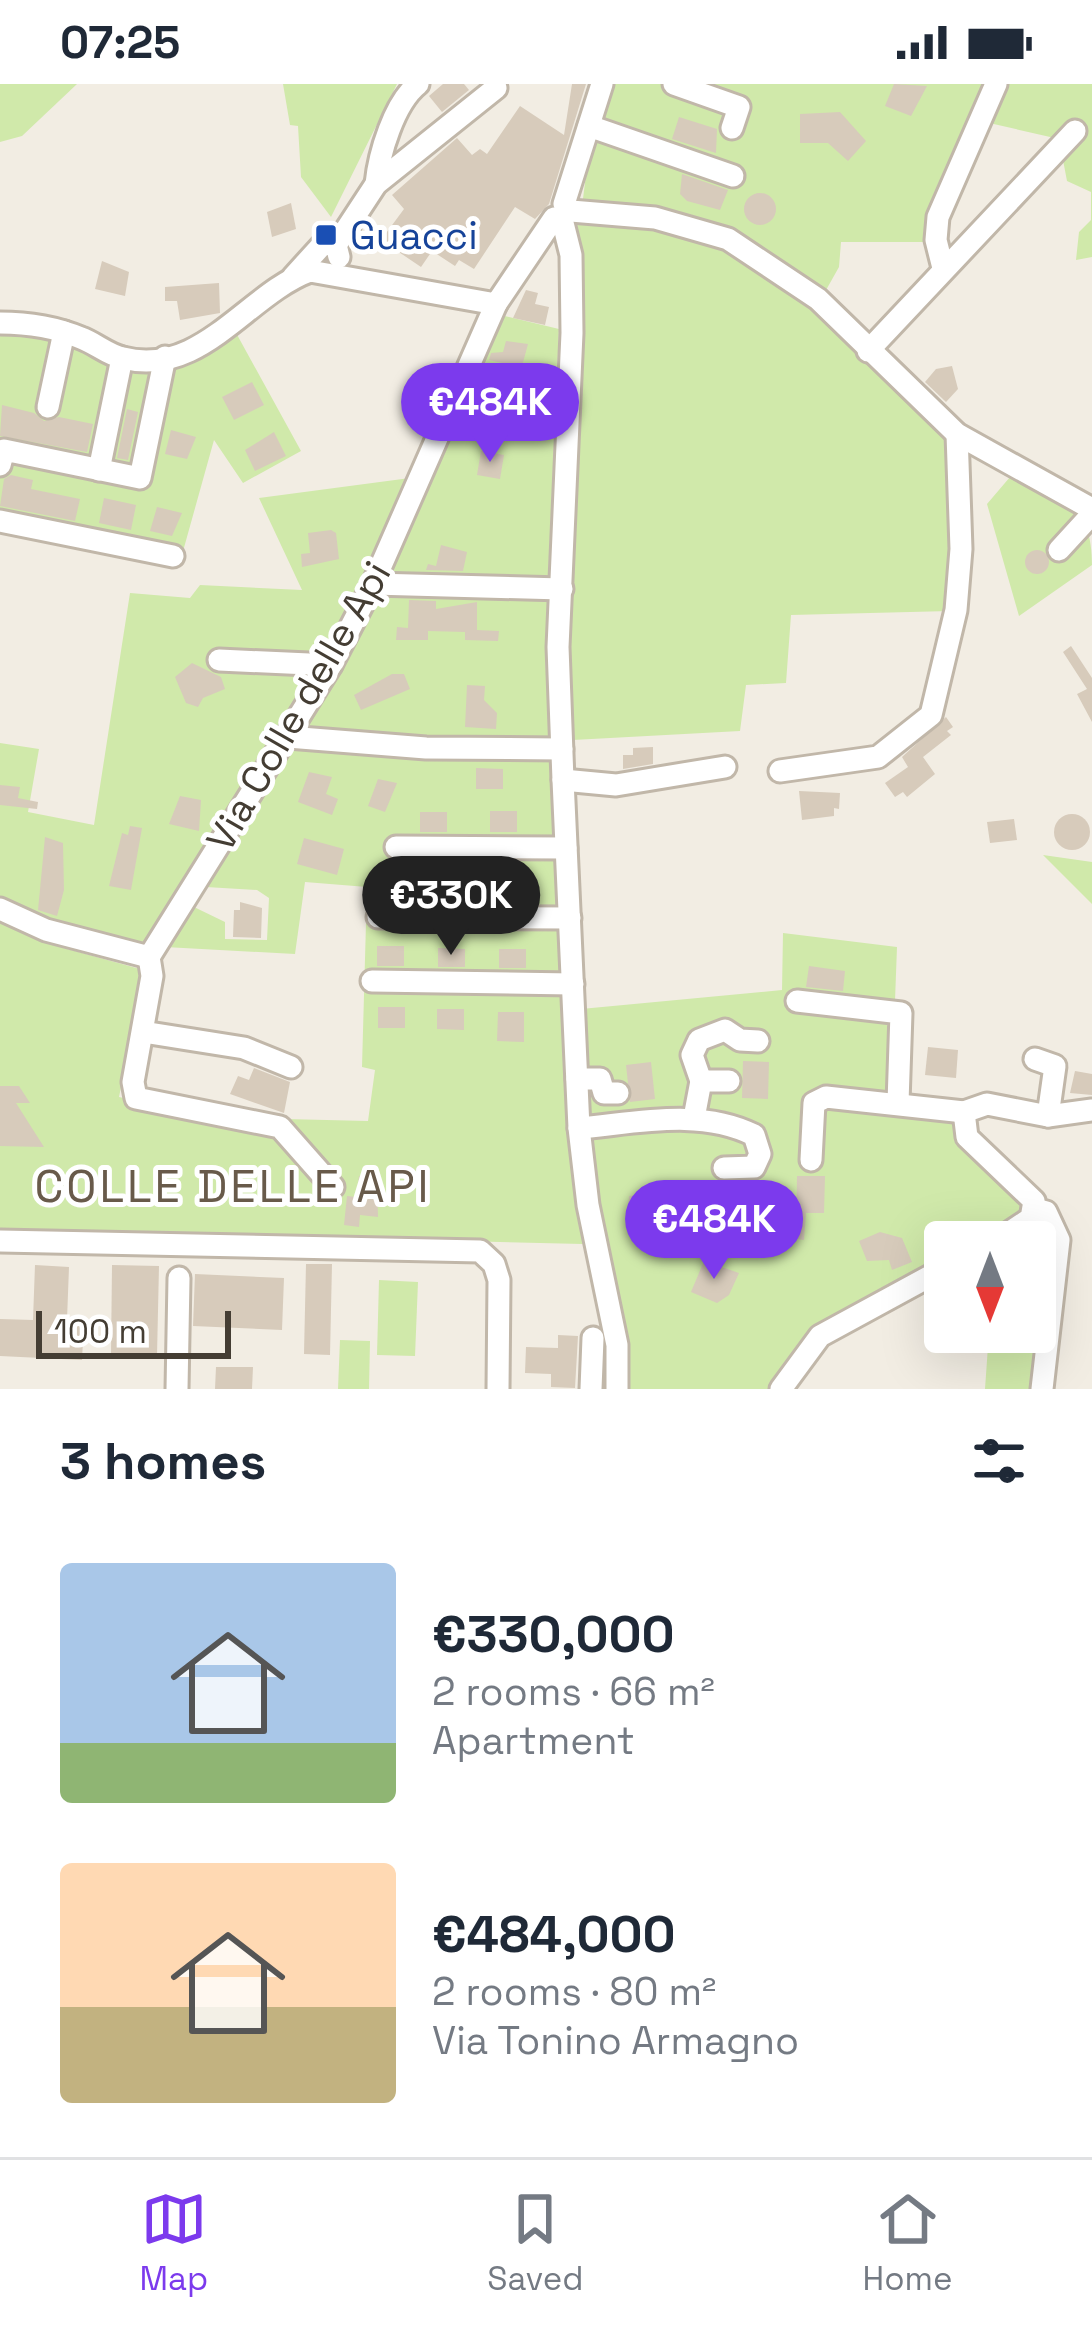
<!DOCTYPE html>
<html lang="en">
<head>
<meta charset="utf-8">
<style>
  :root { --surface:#fff; --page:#f2f2f3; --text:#1f2937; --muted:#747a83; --line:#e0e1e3; --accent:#7c3aed }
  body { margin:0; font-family:"Space Grotesk",sans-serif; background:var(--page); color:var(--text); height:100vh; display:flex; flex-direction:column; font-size:45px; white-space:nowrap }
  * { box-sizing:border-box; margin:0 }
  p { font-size:39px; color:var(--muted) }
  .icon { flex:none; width:66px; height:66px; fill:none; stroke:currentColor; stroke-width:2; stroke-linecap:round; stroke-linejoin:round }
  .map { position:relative; height:1305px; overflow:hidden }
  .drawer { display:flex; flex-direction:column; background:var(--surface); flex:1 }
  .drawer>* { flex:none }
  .needle { width:78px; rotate:180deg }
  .tools { position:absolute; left:924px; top:1137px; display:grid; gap:24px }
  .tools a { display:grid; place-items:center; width:132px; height:132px; border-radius:12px; background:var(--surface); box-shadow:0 12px 48px #0002; font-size:60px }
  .scale { position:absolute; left:36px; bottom:30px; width:195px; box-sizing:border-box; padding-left:12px; border:6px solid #443d33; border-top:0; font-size:33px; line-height:42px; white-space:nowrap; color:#443d33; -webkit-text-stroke:9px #fff; paint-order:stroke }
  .price { position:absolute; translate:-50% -102px; padding:0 27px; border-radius:42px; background:var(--accent); color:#fff; font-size:39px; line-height:78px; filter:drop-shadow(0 3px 6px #0008) }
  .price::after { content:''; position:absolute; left:50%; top:72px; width:36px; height:27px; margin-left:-18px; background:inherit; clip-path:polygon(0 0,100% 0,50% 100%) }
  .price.active { background:#222; color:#fff }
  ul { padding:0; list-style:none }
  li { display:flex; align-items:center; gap:36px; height:300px; padding:0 60px }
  li span { display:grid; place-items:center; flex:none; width:336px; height:240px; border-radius:12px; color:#555 }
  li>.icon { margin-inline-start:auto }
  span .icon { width:144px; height:144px; fill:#fffc; stroke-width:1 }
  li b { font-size:51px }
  h2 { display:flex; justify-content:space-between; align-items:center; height:144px; padding:0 60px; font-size:51px }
  .status { display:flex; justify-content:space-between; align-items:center; height:84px; padding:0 60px; background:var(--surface); direction:ltr }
  .status svg { height:33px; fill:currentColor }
  .dock { display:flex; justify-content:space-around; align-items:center; height:168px; border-top:3px solid var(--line); background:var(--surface); font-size:33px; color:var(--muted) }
  .dock a { display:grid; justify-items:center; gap:6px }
  .dock .active { color:var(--accent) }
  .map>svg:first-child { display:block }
  .green { fill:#d0e9aa }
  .building { fill:#d7cbbb }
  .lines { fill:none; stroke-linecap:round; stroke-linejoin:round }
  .minor-casing { stroke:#c1b7a9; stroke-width:27 }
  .minor { stroke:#fff; stroke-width:21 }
  .transit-dot { fill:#1a4fb4; stroke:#fff; stroke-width:4.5 }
  .labels { text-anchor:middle; stroke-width:10; stroke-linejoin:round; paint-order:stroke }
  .transit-label { font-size:39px; fill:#164399; stroke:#fff; text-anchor:start }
  .street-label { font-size:39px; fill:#443d33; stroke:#fff }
  .quarter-label { font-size:45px; letter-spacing:3px; fill:#685a4a; stroke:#fff }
</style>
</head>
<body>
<div class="status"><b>07:25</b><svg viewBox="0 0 49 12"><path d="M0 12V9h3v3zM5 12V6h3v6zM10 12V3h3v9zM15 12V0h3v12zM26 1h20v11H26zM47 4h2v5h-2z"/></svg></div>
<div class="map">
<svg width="1092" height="1305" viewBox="0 0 1092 1305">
  <rect width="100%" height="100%" fill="#f2ede3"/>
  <g class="green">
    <polygon points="0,0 77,0 22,52 0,58"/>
    <polygon points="283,0 397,0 331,133 301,93 298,42 290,41"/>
    <polygon points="610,0 1092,0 1092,173 1076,176 1079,148 1091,136 1091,108 1067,97 1059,55 976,36 930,158 841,158 839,183 821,215 729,153 582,123 588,74"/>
    <polygon points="577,133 701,151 814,218 951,358 950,527 791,531 786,599 746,601 740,647 573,656 575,682 567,680"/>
    <polygon points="496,230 559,245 545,568 569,1043 583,1160 0,1146 0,839 53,861 140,885 143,896 119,1013 274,1045 285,1035 368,1037 375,986 362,983 367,803 305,798 295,870 165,863 194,823 225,838 225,855 267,856 269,814 257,806 206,803 336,585"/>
    <polygon points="0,247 28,248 168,284 209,268 235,247 301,367 243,399 214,356 180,478 0,443"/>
    <path d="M1016,386C1063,416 1092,420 1092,481L1019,532L987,420Z"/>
    <path d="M410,394C341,560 242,707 148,859L94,854L0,817V659L39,665L28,728L94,741L130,509L190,514L200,501L302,506L259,414Z"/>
    <polygon points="1043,771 1092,778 1092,820"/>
    <polygon points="783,849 897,863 891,1025 953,1032 1054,1149 1037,1305 985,1305 989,1248 1035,1248 1035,1158 945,1158 945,1179 811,1248 773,1305 625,1305 593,1110 581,925 782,906"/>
    <polygon points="379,1196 418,1198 415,1272 377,1271"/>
    <polygon points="340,1256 370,1257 369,1305 338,1305"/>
  </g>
  <g class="building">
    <polygon points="443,0 464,0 469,6 442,28 429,12"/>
    <polygon points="572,0 586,0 549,120 535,135 515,123 474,185 459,176 455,182 432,167 421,183 381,156 404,125 392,111 457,54 472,71 480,65 487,70 520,22 564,51"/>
    <polygon points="894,0 927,2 911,32 885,22"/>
    <polygon points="840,28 866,57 848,77 828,59 800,59 800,30"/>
    <polygon points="679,33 717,45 716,69 672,55"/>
    <polygon points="682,90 728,106 720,126 687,117 680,110"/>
    <circle cx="760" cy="125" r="16"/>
    <polygon points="291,119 296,145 272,153 267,128"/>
    <polygon points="102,177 129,188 125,212 95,205"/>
    <polygon points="219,199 220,229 180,236 177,217 165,217 165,203"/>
    <polygon points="526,206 538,209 535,220 549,223 545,241 513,234"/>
    <polygon points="506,257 528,260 515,308 527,310 524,324 491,319 506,280 489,276 491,269 503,268"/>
    <polygon points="952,282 958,305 946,318 925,298 936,285"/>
    <polygon points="252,298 264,321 234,336 222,313"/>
    <polygon points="2,321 34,329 44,337 59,333 93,340 87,368 0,352"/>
    <polygon points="127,325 138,328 128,376 117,374"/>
    <polygon points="171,346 196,353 187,375 165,370"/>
    <polygon points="274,348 286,372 255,387 245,366"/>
    <polygon points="481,367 504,371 500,395 477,391"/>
    <polygon points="11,391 33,396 31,405 80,415 75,437 0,422 4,395"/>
    <polygon points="104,414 136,421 131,446 99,439"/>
    <polygon points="157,423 182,429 172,452 150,447"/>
    <polygon points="331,446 336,449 339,475 302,483 301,470 310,469 308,449"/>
    <polygon points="441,461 467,468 463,487 426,486 428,480 436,482"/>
    <circle cx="1037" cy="478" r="12"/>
    <polygon points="409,516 436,517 436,525 477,518 477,546 499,547 498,557 465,556 465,548 428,547 428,556 396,556 397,543 408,544"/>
    <polygon points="1071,562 1092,594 1092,638 1077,610 1087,605 1063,568"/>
    <polygon points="192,579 221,593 225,605 203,614 198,623 186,619 175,593"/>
    <polygon points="392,590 404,590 410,605 361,626 354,611"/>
    <polygon points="467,601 485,602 484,616 497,629 496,645 465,643"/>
    <polygon points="946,633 953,643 947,647 951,651 923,673 935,690 907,713 903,708 895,713 885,699 908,683 902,673"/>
    <polygon points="653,663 653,680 623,685 623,671 633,671 633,664"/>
    <polygon points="476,684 503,685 503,705 476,705"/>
    <polygon points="309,688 332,693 326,710 338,715 332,731 298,718"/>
    <polygon points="378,695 397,699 385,728 368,722"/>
    <polygon points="0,701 20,703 18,714 38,718 37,725 0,721"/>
    <polygon points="799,707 840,709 839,725 834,724 834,732 802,736"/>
    <polygon points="180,712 201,716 199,747 169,740"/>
    <rect x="490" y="727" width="27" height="21"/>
    <rect x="420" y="728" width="27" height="20"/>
    <circle cx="1072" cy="748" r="18"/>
    <polygon points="1014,735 1017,756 990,759 987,738"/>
    <polygon points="130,742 142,744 131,806 109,802 122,749 128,751"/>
    <polygon points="45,753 63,759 64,806 57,832 38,826"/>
    <polygon points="304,754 344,765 337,791 297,780"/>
    <polygon points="439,796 466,797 465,817 439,817"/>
    <rect x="385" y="797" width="27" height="21"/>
    <polygon points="493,799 520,799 519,819 492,819"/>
    <polygon points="240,818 262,824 261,854 233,853 234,826 240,826"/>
    <rect x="377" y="862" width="27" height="20"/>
    <polygon points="438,864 465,865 465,883 438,883"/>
    <rect x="499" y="865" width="27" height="19"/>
    <polygon points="809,882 845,887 843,907 806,903"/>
    <rect x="378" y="923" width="27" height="21"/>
    <polygon points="437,925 464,925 464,946 437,945"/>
    <polygon points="498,928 524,928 524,958 497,957"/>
    <polygon points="928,963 958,966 956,994 925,991"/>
    <polygon points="743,977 769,978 768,1015 742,1014"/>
    <polygon points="651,978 655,1015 630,1018 626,981"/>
    <polygon points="254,984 290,998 284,1029 230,1010 238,992 249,996"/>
    <polygon points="1075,987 1092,990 1092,1011 1070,1009"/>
    <polygon points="0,1002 19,1002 30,1019 16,1019 44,1063 0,1062"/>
    <polygon points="359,1092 377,1094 378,1133 360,1131 359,1143 344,1141 347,1112 356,1113"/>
    <polygon points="797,1092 825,1092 824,1129 806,1129 804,1156 796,1155"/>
    <polygon points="717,1100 742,1101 741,1138 715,1137"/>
    <polygon points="655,1109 665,1122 661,1146 637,1145 637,1139 626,1139 629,1112"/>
    <polygon points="880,1148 902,1154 912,1178 892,1186 889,1176 867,1177 859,1157"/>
    <polygon points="704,1177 739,1189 729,1211 717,1219 691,1208"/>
    <polygon points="306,1180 332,1180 330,1271 304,1270"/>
    <polygon points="35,1181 69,1183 67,1236 84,1237 82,1276 0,1272 0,1235 33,1236"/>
    <polygon points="112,1181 159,1182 157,1272 111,1271"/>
    <polygon points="195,1190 284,1194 282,1246 193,1242"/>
    <polygon points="558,1251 578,1252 575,1304 551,1303 551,1290 525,1289 526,1263 558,1264"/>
    <polygon points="216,1283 253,1283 252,1305 215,1305"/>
  </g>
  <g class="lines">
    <g class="minor-casing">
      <g id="minor">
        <polyline points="674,0 739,23 732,44"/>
        <polyline points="589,42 733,92"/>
        <path d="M376,100C379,70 394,19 418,0"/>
        <polyline points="564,120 602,0"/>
        <polyline points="571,127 655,134 728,155 818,215 957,350 1092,425"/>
        <polyline points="563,139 571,171 572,249 558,563 563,696 579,1044 588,1121 617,1261 617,1305"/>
        <polyline points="336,161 376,100 496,4"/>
        <polyline points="943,184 936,156 938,133 996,0"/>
        <polyline points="293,193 323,160 336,161 339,173"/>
        <path d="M0,239C28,239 55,243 81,254C95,259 108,271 123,274C201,294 247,210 310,187L496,220L554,134"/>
        <polyline points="868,267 1075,47"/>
        <polyline points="48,323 64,248"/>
        <polyline points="0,381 4,366 140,394 165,273"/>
        <polyline points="99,386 122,274"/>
        <polyline points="0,437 173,472"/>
        <polyline points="1059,466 1092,430"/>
        <polyline points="373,500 562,505"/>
        <polyline points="219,576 331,581"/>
        <polyline points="288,653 426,664 562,665"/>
        <polyline points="780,687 878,673 931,631 956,526 961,465 957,350"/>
        <polyline points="563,696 616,701 725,683"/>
        <polyline points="396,763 566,764"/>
        <polyline points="0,825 46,846 149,873 331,581 373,500 496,220"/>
        <polyline points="378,833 570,834"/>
        <polyline points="149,873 152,892 133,998 136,1014 280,1043 333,1103"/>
        <polyline points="372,897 573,900"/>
        <polyline points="797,917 901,929 898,1019"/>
        <polyline points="143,948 244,964 291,983"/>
        <polyline points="1035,975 1055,982 1048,1032"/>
        <polyline points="577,995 600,995 604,1009 618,1009"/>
        <polyline points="701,997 692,971 699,956 725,946 740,956 758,957"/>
        <polyline points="694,1034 701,997 729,997"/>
        <path d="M579,1044C637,1039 700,1024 754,1051L760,1070L754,1083L724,1084"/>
        <polyline points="811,1076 814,1019 826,1013 964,1028"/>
        <polyline points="1035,1125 1046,1128 1059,1156 1042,1305"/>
        <polyline points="0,1157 480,1167 494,1180 499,1196 498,1305"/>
        <polyline points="995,1158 1031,1134 1034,1117 967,1053 964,1028 987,1020 1048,1032 1092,1026"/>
        <polyline points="177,1305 179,1194"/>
        <polyline points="591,1305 593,1254"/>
        <polyline points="781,1305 820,1252 945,1184"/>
      </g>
    </g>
    <use href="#minor" class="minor"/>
  </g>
  <rect class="transit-dot" x="314" y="139" width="24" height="24" rx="6"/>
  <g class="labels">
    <g class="transit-label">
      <text x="350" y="165">Guacci</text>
    </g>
    <g class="street-label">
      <text transform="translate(298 622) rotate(-60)" y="14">Via Colle delle Api</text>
    </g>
    <g class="quarter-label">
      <text x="233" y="1118">COLLE DELLE API</text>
    </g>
  </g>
</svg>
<div class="tools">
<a><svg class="needle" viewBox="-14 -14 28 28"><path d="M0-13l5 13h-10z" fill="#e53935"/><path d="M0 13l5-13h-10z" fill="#747a83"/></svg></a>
</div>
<div class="scale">100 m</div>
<b class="price" style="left:490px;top:381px">€484K</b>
<b class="price active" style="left:451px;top:874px">€330K</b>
<b class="price" style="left:714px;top:1198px">€484K</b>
</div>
<section class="drawer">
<h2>3 homes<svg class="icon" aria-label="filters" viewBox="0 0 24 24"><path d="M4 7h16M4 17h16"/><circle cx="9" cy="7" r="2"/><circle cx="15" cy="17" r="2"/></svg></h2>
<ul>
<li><span style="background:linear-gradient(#a9c7e8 75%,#8fb573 0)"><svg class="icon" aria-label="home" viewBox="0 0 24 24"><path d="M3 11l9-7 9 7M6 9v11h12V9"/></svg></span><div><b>€330,000</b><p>2 rooms · 66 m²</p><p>Apartment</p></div></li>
<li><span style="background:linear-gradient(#ffd9b3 60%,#c2b280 0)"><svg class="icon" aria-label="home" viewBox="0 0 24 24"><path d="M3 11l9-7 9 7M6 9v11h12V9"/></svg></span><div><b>€484,000</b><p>2 rooms · 80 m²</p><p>Via Tonino Armagno</p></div></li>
</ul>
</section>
<nav class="dock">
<a class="active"><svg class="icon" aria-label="map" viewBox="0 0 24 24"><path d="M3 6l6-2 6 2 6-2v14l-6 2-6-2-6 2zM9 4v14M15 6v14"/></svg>Map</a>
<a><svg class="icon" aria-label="saved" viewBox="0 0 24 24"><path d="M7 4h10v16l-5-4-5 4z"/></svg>Saved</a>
<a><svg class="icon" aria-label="home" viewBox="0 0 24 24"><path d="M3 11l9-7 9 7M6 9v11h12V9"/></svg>Home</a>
</nav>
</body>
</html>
